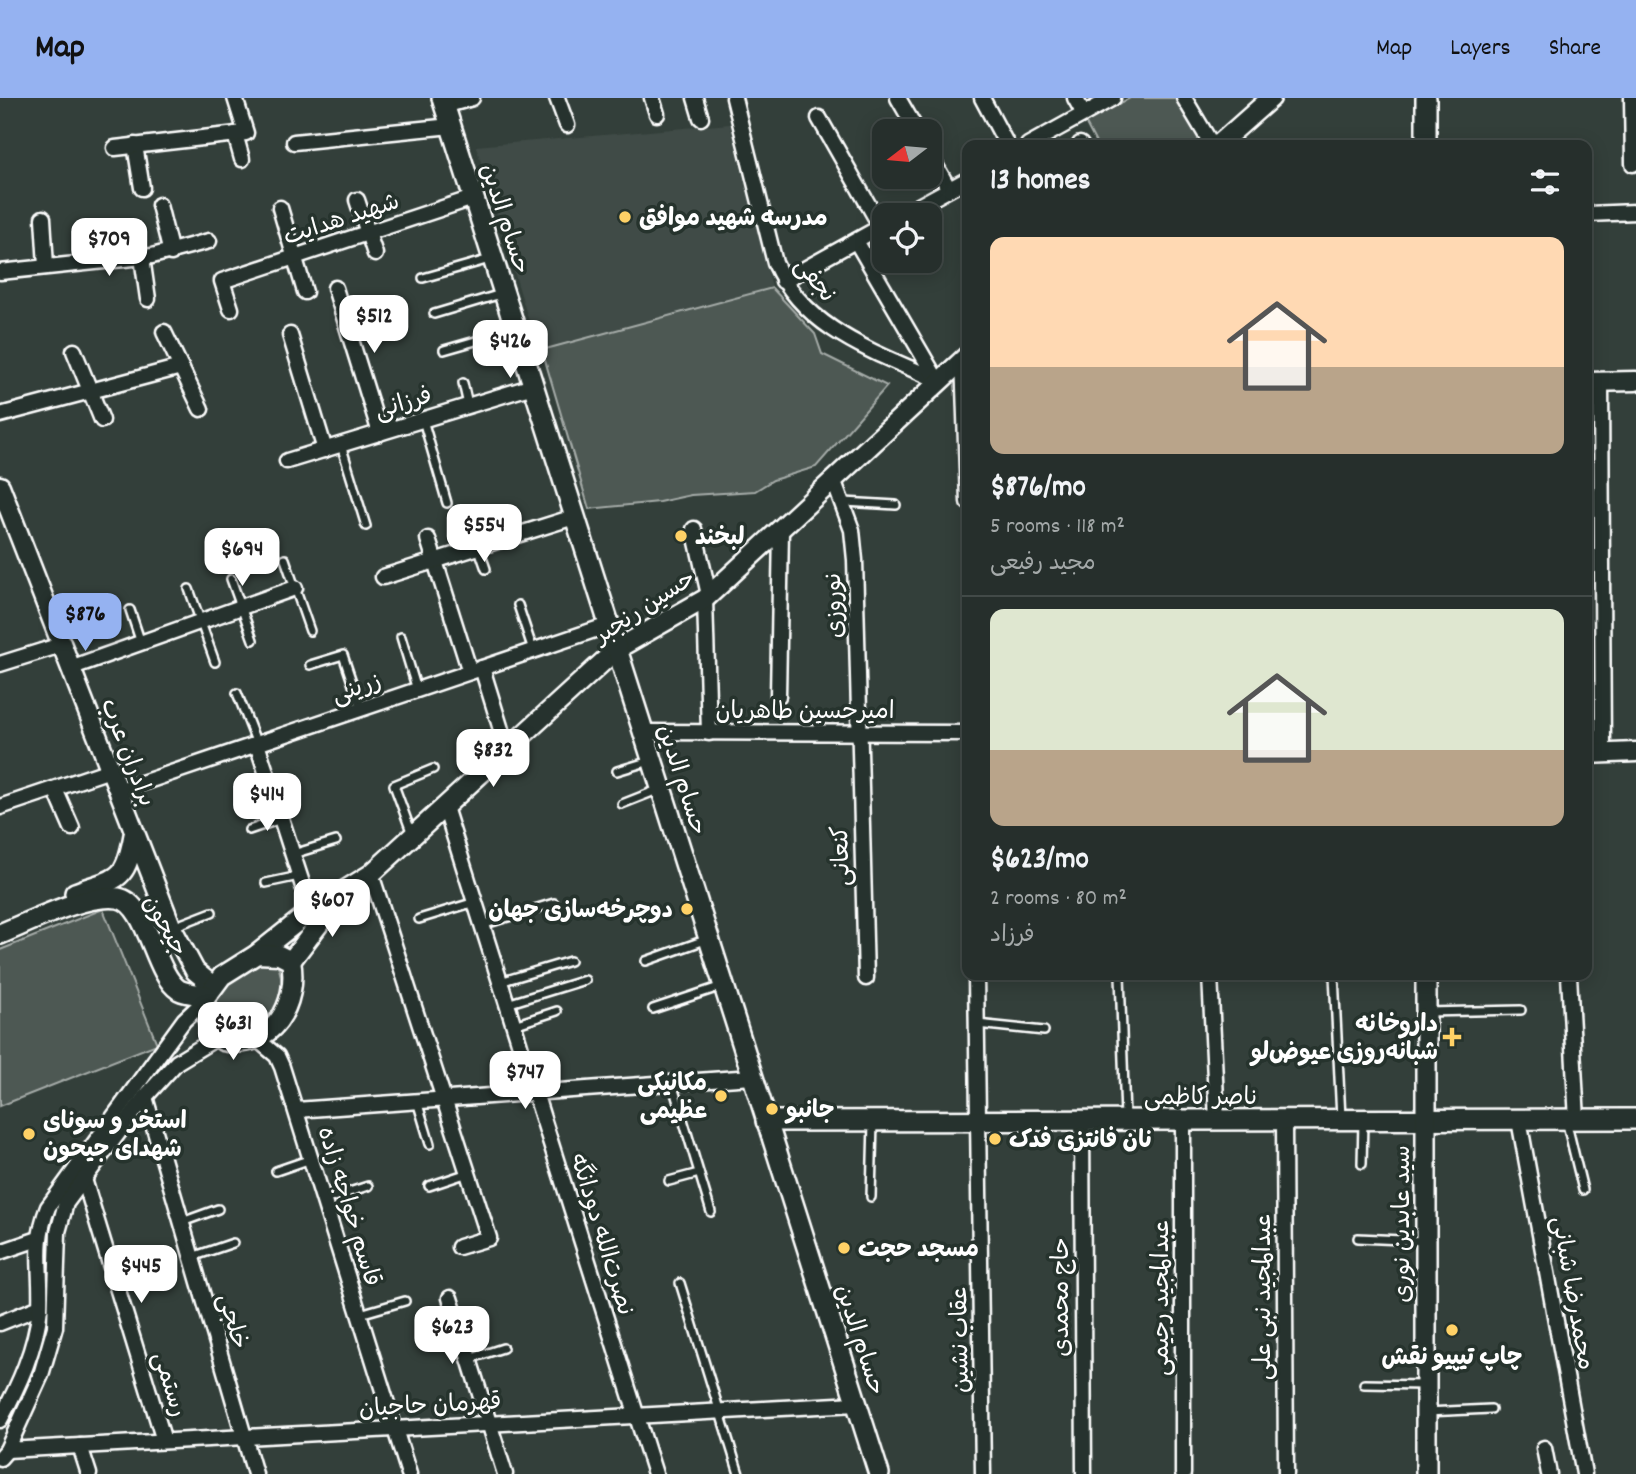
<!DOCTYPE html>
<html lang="en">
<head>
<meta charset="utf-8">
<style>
  :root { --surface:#262f2c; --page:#323b38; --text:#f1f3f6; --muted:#a4a9a9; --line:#424a48; --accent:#95b2f1 }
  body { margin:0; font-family:Dekko,"Playpen Sans Arabic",sans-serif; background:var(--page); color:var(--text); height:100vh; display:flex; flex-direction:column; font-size:26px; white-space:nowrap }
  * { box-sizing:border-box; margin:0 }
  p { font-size:23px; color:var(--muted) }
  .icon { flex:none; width:38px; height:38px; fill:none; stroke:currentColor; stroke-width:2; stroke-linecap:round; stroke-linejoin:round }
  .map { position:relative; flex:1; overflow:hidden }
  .panel { position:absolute; left:962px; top:42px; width:630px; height:840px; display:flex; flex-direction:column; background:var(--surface); border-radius:14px; box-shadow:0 4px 18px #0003,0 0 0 2px var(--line) }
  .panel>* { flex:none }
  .needle { width:46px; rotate:254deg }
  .fabs { position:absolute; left:872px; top:21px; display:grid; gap:14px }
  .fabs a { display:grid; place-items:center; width:70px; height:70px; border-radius:14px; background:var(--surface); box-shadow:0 4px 18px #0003,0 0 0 2px var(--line); font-size:35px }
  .price { position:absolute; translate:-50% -60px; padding:0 16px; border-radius:14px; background:#fff; color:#222; font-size:23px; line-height:46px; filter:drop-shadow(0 2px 4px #0008) }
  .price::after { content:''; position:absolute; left:50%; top:42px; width:21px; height:16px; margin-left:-10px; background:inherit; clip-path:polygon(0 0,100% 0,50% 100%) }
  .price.on { background:var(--accent); color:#111 }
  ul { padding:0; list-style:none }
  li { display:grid; align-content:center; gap:14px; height:371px; padding:0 28px }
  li+li { border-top:2px solid var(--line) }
  li span { display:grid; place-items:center; height:217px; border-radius:14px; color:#555 }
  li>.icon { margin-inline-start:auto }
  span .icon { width:126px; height:126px; fill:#fffc; stroke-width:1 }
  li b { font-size:30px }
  h2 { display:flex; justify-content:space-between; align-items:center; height:84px; padding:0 28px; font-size:30px }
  header { display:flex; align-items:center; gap:42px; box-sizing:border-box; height:98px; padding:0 35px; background:var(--accent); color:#111 }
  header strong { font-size:33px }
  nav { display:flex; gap:38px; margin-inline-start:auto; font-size:24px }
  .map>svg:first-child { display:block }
  .built { fill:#404c47 }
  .green { fill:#4d5853; stroke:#a6aca9; stroke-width:2 }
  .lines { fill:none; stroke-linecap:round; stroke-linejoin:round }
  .service-casing { stroke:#fff; stroke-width:12 }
  .minor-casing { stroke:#fff; stroke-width:19 }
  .tertiary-casing { stroke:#fff; stroke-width:23 }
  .secondary-casing { stroke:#fff; stroke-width:24 }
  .service { stroke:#26332d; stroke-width:7 }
  .minor { stroke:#26332d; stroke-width:14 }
  .tertiary { stroke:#26332d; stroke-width:18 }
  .secondary { stroke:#26332d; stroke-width:19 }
  .poi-dot { fill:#ffd166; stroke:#26332d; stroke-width:2.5 }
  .labels { text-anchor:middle; stroke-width:7; stroke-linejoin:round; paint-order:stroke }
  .poi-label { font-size:24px; font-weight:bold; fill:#fff; stroke:#26332d; text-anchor:start }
  .street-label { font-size:24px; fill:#fff; stroke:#26332d }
</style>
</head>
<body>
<header>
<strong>Map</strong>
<nav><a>Map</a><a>Layers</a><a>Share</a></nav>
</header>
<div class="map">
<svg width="1636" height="1376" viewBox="0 0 1636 1376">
  <rect width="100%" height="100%" fill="#333f3a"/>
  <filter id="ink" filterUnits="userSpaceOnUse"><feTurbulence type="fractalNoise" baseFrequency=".0143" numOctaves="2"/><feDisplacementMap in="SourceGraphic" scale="14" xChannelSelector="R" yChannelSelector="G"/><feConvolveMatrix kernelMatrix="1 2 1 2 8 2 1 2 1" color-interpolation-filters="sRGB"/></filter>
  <g filter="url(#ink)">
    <polygon class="built" points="730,26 772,190 538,253 476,48"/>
    <g class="green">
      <polygon points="1130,0 1179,0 1201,40 1192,47 1097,47 1085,24"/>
      <polygon points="772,190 815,236 822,256 887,288 816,369 773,382 755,393 691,397 659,404 589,411 542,252"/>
      <polygon points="103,811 157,946 0,1008 0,852"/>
      <path d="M273,863C288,874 280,913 269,926C265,931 256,935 251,939L229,936C189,902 237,865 273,863Z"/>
    </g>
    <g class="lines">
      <g class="service-casing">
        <g id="service">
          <polyline points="423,180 490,161"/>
          <polyline points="434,216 501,196"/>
          <polyline points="444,252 514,232"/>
          <polyline points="463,285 468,307"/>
          <polyline points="423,322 447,405"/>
          <polyline points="341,347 366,428"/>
          <polyline points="844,404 896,407"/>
          <polyline points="468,419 486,471"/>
          <polyline points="285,461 310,533"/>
          <polyline points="231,481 253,542"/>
          <polyline points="189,491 215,564"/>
          <polyline points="518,507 533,552"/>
          <polyline points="130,512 141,545"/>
          <polyline points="401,539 417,592"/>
          <polyline points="310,567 343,557 361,611"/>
          <polyline points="237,595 257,646"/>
          <polyline points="617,673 650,663"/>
          <polyline points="622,706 660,691"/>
          <polyline points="249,732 281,721"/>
          <polyline points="412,736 394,687 433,671"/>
          <polyline points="293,756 336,743"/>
          <polyline points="266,785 299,778"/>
          <polyline points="419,821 475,804"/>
          <polyline points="482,827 554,805"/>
          <polyline points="173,829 212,814"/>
          <polyline points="646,863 708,841"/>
          <polyline points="1120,877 1125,1019"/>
          <polyline points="1334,877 1341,1020"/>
          <polyline points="500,884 570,863"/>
          <polyline points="507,906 585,882"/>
          <polyline points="653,911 722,888"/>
          <polyline points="1426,914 1521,912"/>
          <polyline points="977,926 1044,933"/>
          <polyline points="514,927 557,913"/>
          <polyline points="672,985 711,1114"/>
          <polyline points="417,1003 430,1046"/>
          <polyline points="1566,1022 1583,1092"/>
          <polyline points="1362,1066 1363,1024"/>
          <polyline points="276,1073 311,1061"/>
          <polyline points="669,1083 699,1075"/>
          <polyline points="429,1088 468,1075"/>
          <polyline points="871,1099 873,1024"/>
          <polyline points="324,1102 368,1088"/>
          <polyline points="182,1124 218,1111"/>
          <polyline points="1358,1140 1424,1143"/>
          <polyline points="192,1159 233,1145"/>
          <polyline points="680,1185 739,1376"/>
          <polyline points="360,1216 405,1203"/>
          <polyline points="469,1261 503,1250"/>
          <polyline points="1364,1286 1423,1287"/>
          <polyline points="1426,1314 1491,1311"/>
        </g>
      </g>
      <g class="minor-casing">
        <g id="minor">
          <polyline points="557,0 567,27"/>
          <polyline points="652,0 657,16"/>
          <polyline points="695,0 701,20"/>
          <path d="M734,0L775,165C805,232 875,254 937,282"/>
          <polyline points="898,0 917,33"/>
          <polyline points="982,0 1007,47"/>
          <polyline points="1075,0 1084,16"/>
          <polyline points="1184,0 1212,47"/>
          <polyline points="1632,0 1633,66"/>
          <polyline points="444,8 472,0"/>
          <polyline points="819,20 881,129"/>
          <polyline points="235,36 242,61"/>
          <polyline points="294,44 451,28"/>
          <polyline points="1080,46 1081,47"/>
          <polyline points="135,47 142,90"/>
          <polyline points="1028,47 1113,0"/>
          <polyline points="115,50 246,35 235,0"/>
          <polyline points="929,56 949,91"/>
          <polyline points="357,102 375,156"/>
          <polyline points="159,107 171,155"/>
          <polyline points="280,110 305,194"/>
          <polyline points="1587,116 1636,114"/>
          <polyline points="902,117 968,81"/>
          <polyline points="43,120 46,168"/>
          <polyline points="856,143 937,282"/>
          <polyline points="142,159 148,201"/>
          <polyline points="0,174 152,158 209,143"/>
          <polyline points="783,183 884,127"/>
          <polyline points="335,190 380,335"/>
          <polyline points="231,211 222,183 473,100"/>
          <polyline points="164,234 201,311"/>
          <polyline points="290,237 325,352"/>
          <polyline points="74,253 102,322"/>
          <polyline points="963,260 968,404"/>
          <polyline points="1601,284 1603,655"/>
          <polyline points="0,317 181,269"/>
          <polyline points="287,363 533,288"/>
          <polyline points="833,381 852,432 855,462 866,880"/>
          <polyline points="694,431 709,497"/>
          <polyline points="428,441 470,574"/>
          <polyline points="383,479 574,419"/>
          <polyline points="705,501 709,635"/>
          <polyline points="0,566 61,547"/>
          <polyline points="70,570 295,490"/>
          <polyline points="482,570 507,651"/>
          <polyline points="778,598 781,432"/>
          <polyline points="643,634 968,635"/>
          <polyline points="257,646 311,813"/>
          <polyline points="55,691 72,730"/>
          <polyline points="118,693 609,527"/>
          <polyline points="0,709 110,672"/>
          <polyline points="445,709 655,1376"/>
          <polyline points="371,776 489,1140 459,1149"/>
          <polyline points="976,877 983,1376"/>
          <polyline points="1210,877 1217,1022"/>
          <polyline points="1569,877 1577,1022"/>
          <polyline points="258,942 277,958 282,969 409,1376"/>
          <polyline points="145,999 255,1376"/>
          <polyline points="296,1012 752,979"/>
          <polyline points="1082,1022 1084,1376"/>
          <polyline points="1284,1022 1286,1376"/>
          <polyline points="1519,1022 1584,1376"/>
          <polyline points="1183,1023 1183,1376"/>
          <polyline points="84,1081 164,1343"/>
          <polyline points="0,1154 38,1141"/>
          <polyline points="450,1200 505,1376"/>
          <polyline points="0,1225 40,1209"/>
          <path d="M0,1322C19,1287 36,1250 40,1210C42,1172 33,1146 48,1109L184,922L202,905"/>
          <polyline points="80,1348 89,1376"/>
          <polyline points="1544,1350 1549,1376"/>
          <polyline points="7,1352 856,1306"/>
          <polyline points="0,1360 7,1352 41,1277 55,1229 58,1134 66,1105 145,999 177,964 218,939"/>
        </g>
      </g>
      <g class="tertiary-casing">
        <g id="tertiary">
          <polyline points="1218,47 1271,0"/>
          <polyline points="1587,284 1636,283"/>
          <polyline points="0,388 172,830 195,873 213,888"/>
          <polyline points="1587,656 1636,654"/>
          <polyline points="257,856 311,813 371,776 617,551 705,501 968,257"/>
          <path d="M257,856L279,857L291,863C299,905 272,954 223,943L211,931L202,905L222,878Z"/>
          <polyline points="291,863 338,801"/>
        </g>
      </g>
      <g class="secondary-casing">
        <g id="secondary">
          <polyline points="442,0 879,1376"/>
          <polyline points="1426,0 1426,47"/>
          <path d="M75,795C118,779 125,786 134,737"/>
          <path d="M0,836C30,824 86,795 118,800C148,805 154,876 179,892C187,896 197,896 205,897"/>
          <polyline points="766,1023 1636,1021"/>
          <polyline points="1426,1376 1426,877"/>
        </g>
      </g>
      <use href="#service" class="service"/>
      <use href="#minor" class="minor"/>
      <use href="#tertiary" class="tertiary"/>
      <use href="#secondary" class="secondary"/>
    </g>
  </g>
  <g class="poi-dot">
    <circle cx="625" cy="119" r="7"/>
    <circle cx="681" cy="438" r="7"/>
    <circle cx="687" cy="811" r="7"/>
    <path d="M1448.5 928.5h7v7h7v7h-7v7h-7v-7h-7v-7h7z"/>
    <circle cx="721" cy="998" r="7"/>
    <circle cx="772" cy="1011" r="7"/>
    <circle cx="29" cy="1036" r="7"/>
    <circle cx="995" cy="1041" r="7"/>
    <circle cx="844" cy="1150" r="7"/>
    <circle cx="1452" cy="1232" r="7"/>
  </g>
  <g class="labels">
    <g class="poi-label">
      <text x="639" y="127">مدرسه شهید موافق</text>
      <text x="695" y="446">لبخند</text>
      <text x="673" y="819" text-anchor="end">دوچرخه‌سازی جهان</text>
      <text x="1438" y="933" text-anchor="end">داروخانه<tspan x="1438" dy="28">شبانه‌روزی عیوض‌لو</tspan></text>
      <text x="707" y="992" text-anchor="end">مکانیکی<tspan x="707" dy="28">عظیمی</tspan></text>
      <text x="786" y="1019">جانبو</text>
      <text x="43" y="1030">استخر و سونای<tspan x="43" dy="28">شهدای جیحون</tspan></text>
      <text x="1009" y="1049">نان فانتزی فدک</text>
      <text x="858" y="1158">مسجد حجت</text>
      <text x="1452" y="1266" text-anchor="middle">چاپ تیپیو نقش</text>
    </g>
    <g class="street-label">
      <text transform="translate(341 120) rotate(-18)" y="8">شهید هدایت</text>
      <text transform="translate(506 120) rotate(72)" y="8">حسام الدین</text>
      <text transform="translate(816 181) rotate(51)" y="8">نجفی</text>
      <text transform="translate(403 304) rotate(-17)" y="8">فرزانی</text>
      <text transform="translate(833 507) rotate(-92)" y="8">نوروزی</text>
      <text transform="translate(644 508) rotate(-33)" y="8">حسین رنجبر</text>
      <text transform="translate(356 589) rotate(-19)" y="8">زرینی</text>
      <text x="805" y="620">امیرحسین طاهریان</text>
      <text transform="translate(129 654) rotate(69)" y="8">برادران عرب</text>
      <text transform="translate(683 681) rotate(72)" y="8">حسام الدین</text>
      <text transform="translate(840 758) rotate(-92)" y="8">کنعانی</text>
      <text transform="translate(166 827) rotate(60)" y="8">جیحون</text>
      <text x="1201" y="1006">ناصر کاظمی</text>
      <text transform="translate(350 1108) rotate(73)" y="8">قاسم خواجه زاده</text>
      <text transform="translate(1401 1126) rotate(-90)" y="8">سید عابدین نوری</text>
      <text transform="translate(603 1136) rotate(73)" y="8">نصرت‌الله دودانگه</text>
      <text transform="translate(1574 1195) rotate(80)" y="8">محمدرضا شبانی</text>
      <text transform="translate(1060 1199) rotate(-90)" y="8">حاج محمدی</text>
      <text transform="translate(1262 1199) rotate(-90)" y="8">عبدالمجید نبی علی</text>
      <text transform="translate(1160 1200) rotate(-90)" y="8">عبدالمجید رحیمی</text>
      <text transform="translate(234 1223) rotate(74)" y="8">خلجی</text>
      <text transform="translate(861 1241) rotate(72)" y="8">حسام الدین</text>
      <text transform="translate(959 1242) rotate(-91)" y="8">عقاب نشین</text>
      <text transform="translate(171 1286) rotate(73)" y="8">رستمی</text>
      <text transform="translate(430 1306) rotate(-3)" y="8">قهرمان حاجیان</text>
    </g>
  </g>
</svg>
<div class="fabs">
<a><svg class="needle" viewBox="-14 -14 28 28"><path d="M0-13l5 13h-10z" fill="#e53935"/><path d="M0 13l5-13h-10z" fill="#a4a9a9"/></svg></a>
<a><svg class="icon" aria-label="locate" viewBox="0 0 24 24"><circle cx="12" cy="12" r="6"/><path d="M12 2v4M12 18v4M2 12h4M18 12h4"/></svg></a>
</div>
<b class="price" style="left:109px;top:180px">$709</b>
<b class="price" style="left:374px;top:257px">$512</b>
<b class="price" style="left:510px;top:282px">$426</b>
<b class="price" style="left:484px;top:466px">$554</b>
<b class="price" style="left:242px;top:490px">$694</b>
<b class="price on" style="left:85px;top:555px">$876</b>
<b class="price" style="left:493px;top:691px">$832</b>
<b class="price" style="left:267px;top:735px">$414</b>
<b class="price" style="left:332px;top:841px">$607</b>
<b class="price" style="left:233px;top:964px">$631</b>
<b class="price" style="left:525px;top:1013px">$747</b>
<b class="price" style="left:141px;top:1207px">$445</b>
<b class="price" style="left:452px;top:1268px">$623</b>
<section class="panel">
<h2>13 homes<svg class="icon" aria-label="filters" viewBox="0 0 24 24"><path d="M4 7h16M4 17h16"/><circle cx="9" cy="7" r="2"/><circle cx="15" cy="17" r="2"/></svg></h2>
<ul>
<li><span style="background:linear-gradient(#ffd9b3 60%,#b9a48a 0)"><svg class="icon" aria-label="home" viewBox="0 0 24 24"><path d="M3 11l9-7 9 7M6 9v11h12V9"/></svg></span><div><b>$876/mo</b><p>5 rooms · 118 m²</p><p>مجید رفیعی</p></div></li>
<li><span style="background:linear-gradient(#dfe7d0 65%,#b9a48a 0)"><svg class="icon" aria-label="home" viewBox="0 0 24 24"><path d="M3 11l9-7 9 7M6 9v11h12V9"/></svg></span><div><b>$623/mo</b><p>2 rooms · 80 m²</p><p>فرزاد</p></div></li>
</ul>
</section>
</div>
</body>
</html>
